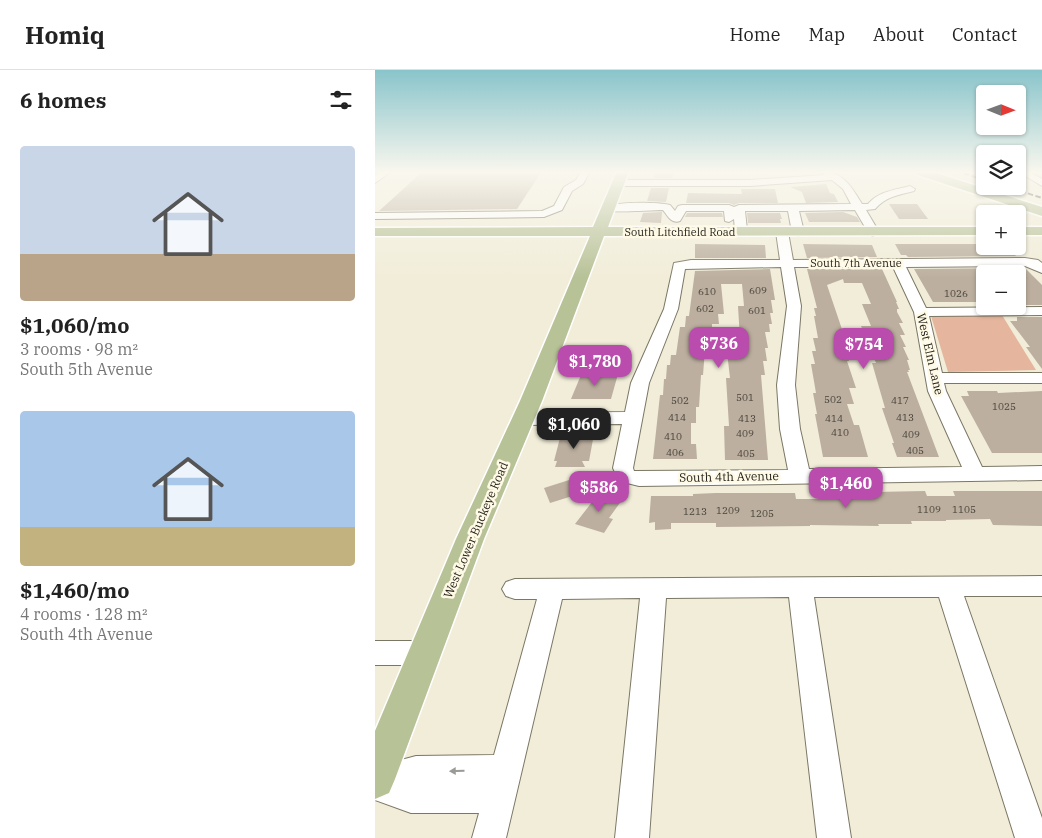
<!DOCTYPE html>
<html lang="en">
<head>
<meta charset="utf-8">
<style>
  :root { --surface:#fff; --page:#f2f2f2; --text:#222; --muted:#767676; --line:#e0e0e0; --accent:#b94cac }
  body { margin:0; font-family:"IBM Plex Serif",serif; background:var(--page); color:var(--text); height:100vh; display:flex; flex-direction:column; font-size:19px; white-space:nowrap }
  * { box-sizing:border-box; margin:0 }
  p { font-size:16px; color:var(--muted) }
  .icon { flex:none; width:28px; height:28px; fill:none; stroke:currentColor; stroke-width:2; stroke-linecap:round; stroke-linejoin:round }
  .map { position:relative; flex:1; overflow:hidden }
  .side { display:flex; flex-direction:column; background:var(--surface); width:375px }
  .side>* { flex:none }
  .needle { width:32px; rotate:91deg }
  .controls { position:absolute; left:601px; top:15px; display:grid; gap:10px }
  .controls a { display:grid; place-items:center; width:50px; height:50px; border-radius:5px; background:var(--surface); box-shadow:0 1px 4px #0004; font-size:25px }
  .price { position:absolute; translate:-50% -42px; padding:0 11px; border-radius:10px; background:var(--accent); color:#fff; font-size:16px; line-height:32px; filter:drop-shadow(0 1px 2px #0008) }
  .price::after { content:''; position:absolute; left:50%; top:30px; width:15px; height:11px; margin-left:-8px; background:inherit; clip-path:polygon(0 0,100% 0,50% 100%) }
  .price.selected { background:#222; color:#fff }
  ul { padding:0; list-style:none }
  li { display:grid; align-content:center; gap:10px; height:265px; padding:0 20px }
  li span { display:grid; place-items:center; height:155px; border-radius:5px; color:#555 }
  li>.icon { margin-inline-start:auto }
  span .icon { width:90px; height:90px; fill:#fffc; stroke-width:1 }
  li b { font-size:21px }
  h2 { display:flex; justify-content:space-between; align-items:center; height:60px; padding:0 20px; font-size:21px }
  header { display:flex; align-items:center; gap:30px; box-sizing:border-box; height:70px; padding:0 25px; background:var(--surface); border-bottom:1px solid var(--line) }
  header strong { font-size:24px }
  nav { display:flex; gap:28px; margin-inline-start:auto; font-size:18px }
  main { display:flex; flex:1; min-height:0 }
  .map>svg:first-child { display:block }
  .green { fill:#e6b59d }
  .building { fill:#bcaf9f }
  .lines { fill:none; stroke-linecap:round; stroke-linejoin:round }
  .minor-casing { stroke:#7b7765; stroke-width:2 }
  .major-casing { stroke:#fff; stroke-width:3 }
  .minor { fill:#fff; fill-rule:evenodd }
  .major { fill:#b7c297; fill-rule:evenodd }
  .rail { stroke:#47443b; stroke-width:2; stroke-dasharray:5.5 2.5; stroke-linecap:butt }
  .oneway { fill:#9b9a97 }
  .labels { text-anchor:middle; stroke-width:5; stroke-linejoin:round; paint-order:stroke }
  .number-label { font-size:10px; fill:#474239 }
  .far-street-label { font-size:11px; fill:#201e17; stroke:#fffae6 }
  .street-label { font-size:12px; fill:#201e17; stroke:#fffae6 }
</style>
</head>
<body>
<header>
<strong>Homiq</strong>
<nav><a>Home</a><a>Map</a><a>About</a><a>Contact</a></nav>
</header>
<main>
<section class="side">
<h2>6 homes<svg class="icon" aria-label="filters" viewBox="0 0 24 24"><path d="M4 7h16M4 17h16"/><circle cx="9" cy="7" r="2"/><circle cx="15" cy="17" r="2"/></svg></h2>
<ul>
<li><span style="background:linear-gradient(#c9d6e8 70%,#b9a48a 0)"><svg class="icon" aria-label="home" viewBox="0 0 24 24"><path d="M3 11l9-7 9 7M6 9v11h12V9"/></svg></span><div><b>$1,060/mo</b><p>3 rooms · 98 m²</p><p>South 5th Avenue</p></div></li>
<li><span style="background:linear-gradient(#a9c7e8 75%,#c2b280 0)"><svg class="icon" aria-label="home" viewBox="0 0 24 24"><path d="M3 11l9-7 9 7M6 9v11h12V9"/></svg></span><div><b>$1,460/mo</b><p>4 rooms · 128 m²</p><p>South 4th Avenue</p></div></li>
</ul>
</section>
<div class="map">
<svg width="667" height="768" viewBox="0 0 667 768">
  <rect width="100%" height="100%" fill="#f1edd9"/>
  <polygon class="green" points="627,245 661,300 573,302 556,246"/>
  <g class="building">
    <polygon points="48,101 167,101 142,139 4,141"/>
    <polygon points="281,101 299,101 297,108 279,108"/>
    <polygon points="451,114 455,123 459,124 463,132 431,133 427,122 415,117"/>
    <polygon points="276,118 294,118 291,132 272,131"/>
    <polygon points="366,119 400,119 403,133 364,133 359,135 354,133 311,133 313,123 367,124"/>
    <polygon points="514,134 542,134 553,149 524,149"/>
    <polygon points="287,142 286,153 265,152 268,143"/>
    <polygon points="468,142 482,147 485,152 434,152 430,143"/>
    <polygon points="312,143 347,143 348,147 310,147"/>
    <polygon points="372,143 405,143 407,149 405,149 406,153 373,153"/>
    <polygon points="320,174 390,175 391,188 320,188"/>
    <polygon points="428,174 497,175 502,187 432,188"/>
    <polygon points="520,174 608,174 610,176 632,176 641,186 533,187 531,185 526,185"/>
    <polygon points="650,198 667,215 667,235 642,235 642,204 610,204 610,232 558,232 539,199"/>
    <polygon points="395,199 400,230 396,230 398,243 395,243 397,254 394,254 395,262 390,262 393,278 390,278 392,291 388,291 390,305 386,305 393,390 350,390 349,356 354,356 351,308 355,308 352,282 359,282 358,269 365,269 363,236 369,236 367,214 346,214 349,244 343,244 344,254 337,254 337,279 330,279 328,305 326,305 324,337 321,337 321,353 316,353 316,374 321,374 322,389 278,389 285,325 288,325 289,309 291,309 292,295 295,295 296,285 301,285 305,257 310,257 311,246 314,246 320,201"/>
    <polygon points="432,199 507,199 522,232 521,232 524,239 522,239 522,242 528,253 524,253 530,265 525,265 531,277 528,277 534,290 532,290 535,300 533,300 534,302 532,302 564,387 522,387 517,373 519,373 507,338 510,338 497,293 501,293 486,256 496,256 487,234 496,234 487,213 469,213 468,209 452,215 473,277 470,277 474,291 472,291 481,318 474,318 479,334 472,334 479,355 484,355 493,387 448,387 440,344 442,344 438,323 441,323 436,294 440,294 437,281 441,281 438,268 443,268 439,246 441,246 439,238 442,238"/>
    <polygon points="642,247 667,247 667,299 651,277 655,277 635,251 642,251"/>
    <polygon points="243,304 236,329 196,329 206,305"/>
    <polygon points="592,321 622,321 623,323 667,321 667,383 617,383 586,326 594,326"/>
    <polygon points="186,364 219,364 214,391 207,391 210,397 180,397 182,391 179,391"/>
    <polygon points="213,404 220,419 175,433 169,418"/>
    <polygon points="550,421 552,426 580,426 578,421 667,421 667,456 618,455 615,449 571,450 571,451 536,451 537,454 503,454 504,456 435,455 435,456 341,457 341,453 296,453 296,459 280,460 280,452 274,453 276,426 318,426 318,424 341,423 420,423 421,429 449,429 448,423"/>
    <polygon points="224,423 247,430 234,448 238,449 229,463 200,454"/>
  </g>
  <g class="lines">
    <g class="minor-casing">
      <g id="minor">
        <polygon points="6,101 17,101 0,113 0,105"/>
        <polygon points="206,101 215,101 208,114 197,121 187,140 169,147 0,149 0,143 167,141 179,136 189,117 201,110"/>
        <path d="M447,101C467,101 477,117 487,134H493C504,121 520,120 535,116L540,119L539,121C523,125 510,127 500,139L491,140L504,162L498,166L494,164L480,140L424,141L429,162L423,166L417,162L413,141H370L372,160L366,163L360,160L359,149L354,152L350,151L349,141H311L305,151C296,154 293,146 288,140C276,140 232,144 227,139C235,131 282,132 295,135L300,141L303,136L307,135H354L359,137L364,135L476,134L468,119L457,110L375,116H243L238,113L243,110H375L450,105Z"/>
        <polygon points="642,101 653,101 667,109 667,116"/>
        <path d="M407,158L413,162L418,190L650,188L663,190L667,193V203L650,196L531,197L551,238L667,237V245L554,246L567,303H667V313H569L571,321L607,397L667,396V410L264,416L244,411L238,398L247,354L148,355L141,353L139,349L141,345L148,343L250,342L256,313L289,239L299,193L316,190H405L401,162ZM406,197L412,236L402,315L405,359L413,400L259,401L258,398L274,313L303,239L310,199ZM419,197H518L539,242L553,321L587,397L434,399L425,359L420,315L426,236Z"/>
        <polygon points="667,506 667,526 589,526 667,748 667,768 640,768 564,527 439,527 476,768 442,768 414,527 291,528 274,768 240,768 265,528 187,529 131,768 97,768 104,743 36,743 0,730 0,697 41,686 119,685 162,529 140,529 131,526 127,519 131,512 140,509"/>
        <polygon points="0,571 50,571 60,574 64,583 60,592 50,595 0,595"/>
      </g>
    </g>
    <g class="major-casing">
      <g id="major">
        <polygon points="242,101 254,101 233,157 610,157 610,165 229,166 167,331 109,469 20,709 14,723 0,729 0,661 81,469 145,331 215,166 0,166 0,158 218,157"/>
        <polygon points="538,101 555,101 667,137 667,146 540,104"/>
        <rect x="642" y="157" width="25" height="8"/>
      </g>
    </g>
    <use href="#minor" class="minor"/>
    <use href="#major" class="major"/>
    <g class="rail">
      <polyline points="581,101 610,110"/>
      <polyline points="630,116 667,128"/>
    </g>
  </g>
  <defs><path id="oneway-solid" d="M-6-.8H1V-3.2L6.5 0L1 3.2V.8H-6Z" transform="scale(1.25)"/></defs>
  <use class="oneway" href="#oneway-solid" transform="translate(82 701) rotate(179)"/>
  <linearGradient id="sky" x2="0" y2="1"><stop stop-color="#89c4cb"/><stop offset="0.49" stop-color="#f9f7ee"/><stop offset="1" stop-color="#f9f7ee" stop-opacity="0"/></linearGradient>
  <rect width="667" height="208" fill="url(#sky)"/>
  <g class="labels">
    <g class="number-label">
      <text x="383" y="224">609</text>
      <text x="332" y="225">610</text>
      <text x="581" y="227">1026</text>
      <text x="330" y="242">602</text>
      <text x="382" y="244">601</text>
      <text x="370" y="331">501</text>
      <text x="458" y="333">502</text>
      <text x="305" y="334">502</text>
      <text x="525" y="334">417</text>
      <text x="629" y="340">1025</text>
      <text x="302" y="351">414</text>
      <text x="530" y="351">413</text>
      <text x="372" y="352">413</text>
      <text x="459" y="352">414</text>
      <text x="465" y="366">410</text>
      <text x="370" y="367">409</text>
      <text x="536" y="368">409</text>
      <text x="298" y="370">410</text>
      <text x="540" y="384">405</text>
      <text x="300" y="386">406</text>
      <text x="371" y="387">405</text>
      <text x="554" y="443">1109</text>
      <text x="589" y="443">1105</text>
      <text x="353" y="444">1209</text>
      <text x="320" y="445">1213</text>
      <text x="387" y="447">1205</text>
    </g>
    <g class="far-street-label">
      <text x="305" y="166">South Litchfield Road</text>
      <text x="481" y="197">South 7th Avenue</text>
    </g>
    <g class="street-label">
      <text transform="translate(555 284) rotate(77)" y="4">West Elm Lane</text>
      <text transform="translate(354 407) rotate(-1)" y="4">South 4th Avenue</text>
      <text transform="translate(101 460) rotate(-67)" y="4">West Lower Buckeye Road</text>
    </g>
  </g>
</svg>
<div class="controls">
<a><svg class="needle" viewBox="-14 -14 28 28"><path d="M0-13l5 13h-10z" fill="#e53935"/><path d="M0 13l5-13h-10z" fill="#767676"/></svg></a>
<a><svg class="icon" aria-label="layers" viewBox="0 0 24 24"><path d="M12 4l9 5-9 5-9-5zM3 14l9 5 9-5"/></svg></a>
<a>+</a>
<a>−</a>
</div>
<b class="price" style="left:344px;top:299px">$736</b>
<b class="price" style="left:489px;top:300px">$754</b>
<b class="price" style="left:220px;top:317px">$1,780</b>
<b class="price selected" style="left:199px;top:380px">$1,060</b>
<b class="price" style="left:471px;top:439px">$1,460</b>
<b class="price" style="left:224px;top:443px">$586</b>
</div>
</main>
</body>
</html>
